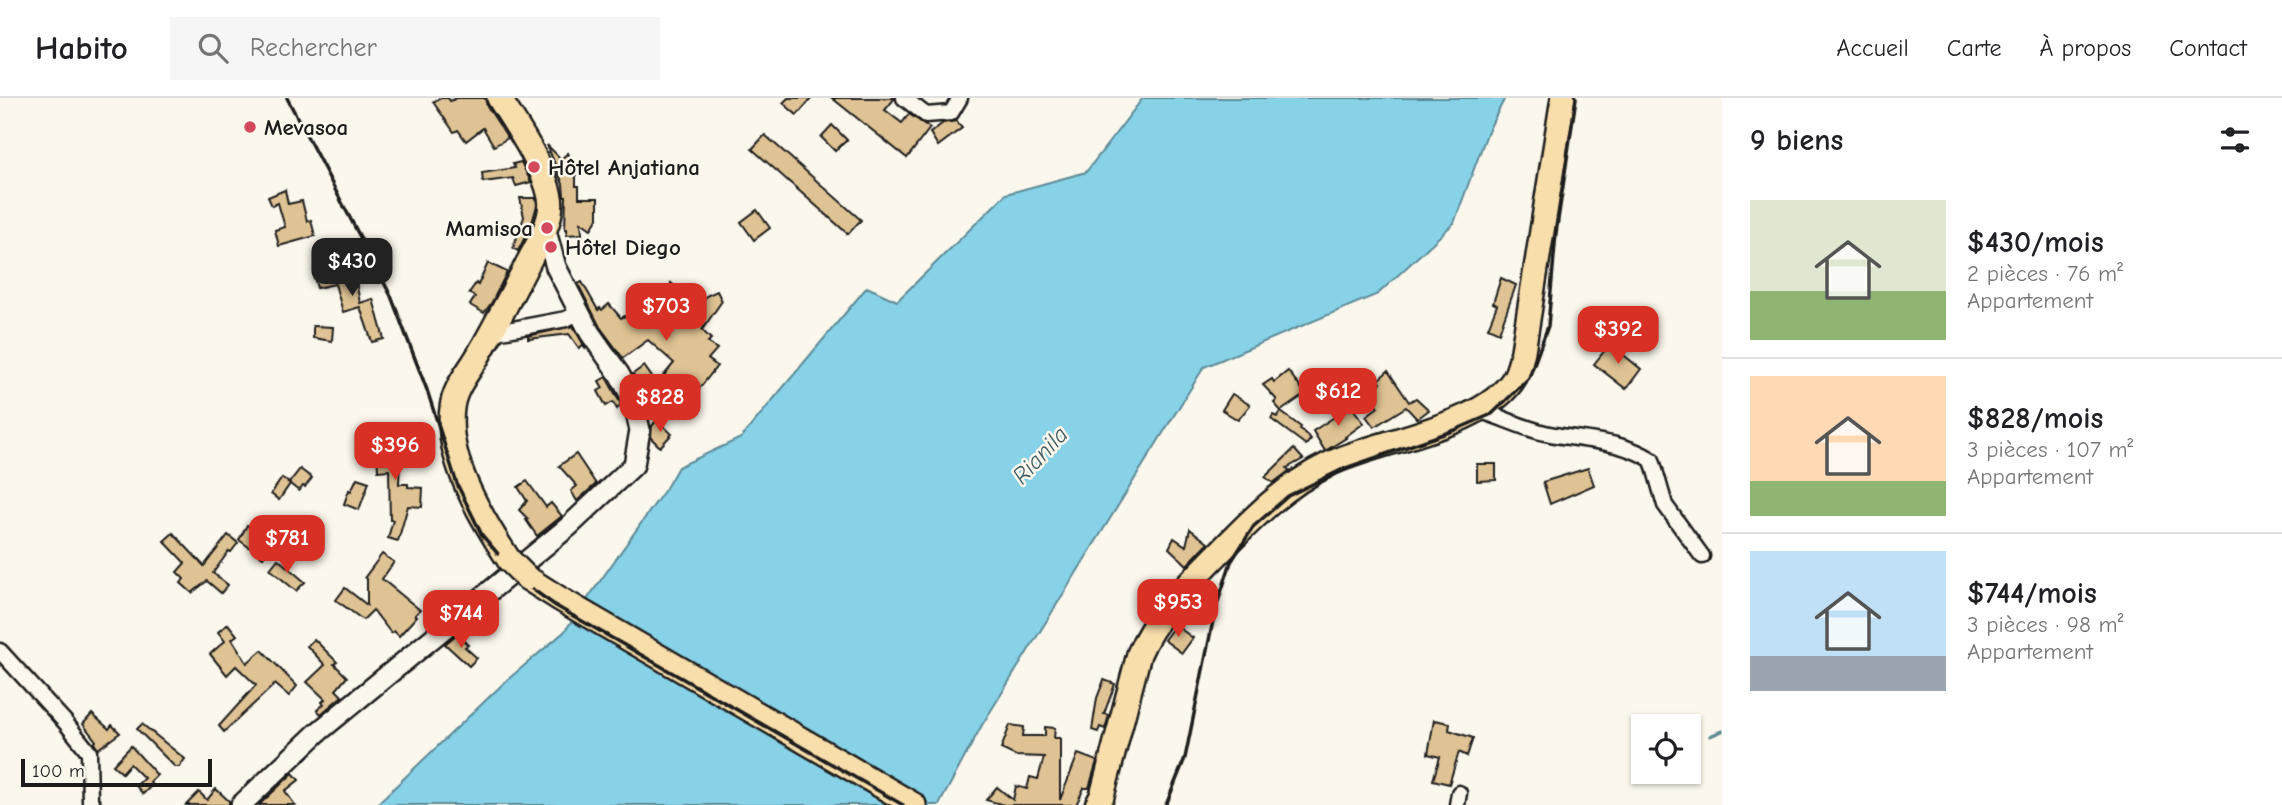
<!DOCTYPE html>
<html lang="fr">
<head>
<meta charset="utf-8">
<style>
  :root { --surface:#fff; --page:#f6f6f6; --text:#202124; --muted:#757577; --line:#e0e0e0; --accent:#d93025 }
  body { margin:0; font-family:"Comic Neue",sans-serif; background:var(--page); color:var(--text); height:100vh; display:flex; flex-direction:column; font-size:26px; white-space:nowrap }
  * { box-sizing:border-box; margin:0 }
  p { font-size:23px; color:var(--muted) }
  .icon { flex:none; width:38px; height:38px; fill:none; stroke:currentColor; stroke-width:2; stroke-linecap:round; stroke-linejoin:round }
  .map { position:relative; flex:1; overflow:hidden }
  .drawer { display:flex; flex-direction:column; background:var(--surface); width:560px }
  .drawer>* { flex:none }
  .fabs { position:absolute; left:1631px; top:616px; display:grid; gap:14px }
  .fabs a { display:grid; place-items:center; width:70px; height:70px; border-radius:0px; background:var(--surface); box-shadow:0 2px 5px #0004; font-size:35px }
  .scale { position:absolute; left:21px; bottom:18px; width:191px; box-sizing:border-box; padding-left:7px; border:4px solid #1c1c1c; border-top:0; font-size:19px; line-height:24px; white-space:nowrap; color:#1c1c1c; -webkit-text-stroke:5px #fbf7ec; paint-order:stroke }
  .price { position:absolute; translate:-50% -60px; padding:0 16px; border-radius:14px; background:var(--accent); color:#fff; font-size:23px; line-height:46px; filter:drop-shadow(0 2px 4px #0008) }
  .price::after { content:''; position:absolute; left:50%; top:42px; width:21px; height:16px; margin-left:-10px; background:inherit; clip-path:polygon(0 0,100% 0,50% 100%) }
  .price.current { background:#222; color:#fff }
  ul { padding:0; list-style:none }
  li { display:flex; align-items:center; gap:21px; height:175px; padding:0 28px }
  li+li { border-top:2px solid var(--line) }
  li span { display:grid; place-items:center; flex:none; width:196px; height:140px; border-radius:0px; color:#555 }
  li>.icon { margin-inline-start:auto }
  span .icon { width:84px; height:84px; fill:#fffc; stroke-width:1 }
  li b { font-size:30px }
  h2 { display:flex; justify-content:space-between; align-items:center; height:84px; padding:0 28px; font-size:30px }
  header { display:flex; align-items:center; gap:42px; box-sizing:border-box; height:98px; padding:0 35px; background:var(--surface); border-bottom:2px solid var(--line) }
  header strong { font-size:33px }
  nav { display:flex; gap:38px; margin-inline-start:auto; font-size:24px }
  .search { width:490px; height:63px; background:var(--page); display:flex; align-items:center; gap:18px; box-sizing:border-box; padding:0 24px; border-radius:0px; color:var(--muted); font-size:26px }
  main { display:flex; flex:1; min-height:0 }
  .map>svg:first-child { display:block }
  .water { fill:#87d2e7; stroke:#5c8996; stroke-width:2 }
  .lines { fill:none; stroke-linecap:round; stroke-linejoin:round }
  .stream { stroke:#5c8996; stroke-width:3.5 }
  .building { fill:#dfc394; stroke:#1c1c1c; stroke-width:2 }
  .minor-casing { stroke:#1c1c1c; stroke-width:19 }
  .tertiary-casing { stroke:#1c1c1c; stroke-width:24 }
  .primary-casing { stroke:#1c1c1c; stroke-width:28 }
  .minor { stroke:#fbf7ec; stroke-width:14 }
  .tertiary { stroke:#fbf7ec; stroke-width:19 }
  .primary { stroke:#f8deab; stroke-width:23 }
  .rail { stroke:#1c1c1c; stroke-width:3.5 }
  .primary-bridge-casing { stroke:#1c1c1c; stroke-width:28; stroke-linecap:butt }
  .primary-bridge { stroke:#f8deab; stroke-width:23 }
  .poi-dot { fill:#d1495b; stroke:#fbf7ec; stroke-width:2.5 }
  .labels { text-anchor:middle; stroke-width:5; stroke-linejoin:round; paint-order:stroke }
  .poi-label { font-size:23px; font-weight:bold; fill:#1c1c1c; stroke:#fbf7ec; text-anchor:start }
  .water-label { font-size:24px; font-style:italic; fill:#415c63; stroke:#fbf7ec }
</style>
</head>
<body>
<header>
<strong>Habito</strong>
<div class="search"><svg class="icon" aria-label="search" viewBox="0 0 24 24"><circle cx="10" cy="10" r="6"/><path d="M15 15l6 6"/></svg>Rechercher</div>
<nav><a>Accueil</a><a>Carte</a><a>À propos</a><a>Contact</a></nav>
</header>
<main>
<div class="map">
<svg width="1722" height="707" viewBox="0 0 1722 707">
  <rect width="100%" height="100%" fill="#fbf7ec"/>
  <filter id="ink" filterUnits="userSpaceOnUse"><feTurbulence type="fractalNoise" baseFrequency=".0143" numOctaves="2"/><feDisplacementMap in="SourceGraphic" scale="14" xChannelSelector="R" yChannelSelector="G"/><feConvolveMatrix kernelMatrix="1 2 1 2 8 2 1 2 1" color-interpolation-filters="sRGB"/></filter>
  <g filter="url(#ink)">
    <polygon class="water" points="1143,0 1505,0 1488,33 1454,125 1378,196 1204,269 982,627 939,707 376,707 506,583 564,534 666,390 678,369 741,340 867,189 897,203 1006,96 1086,74"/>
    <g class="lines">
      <polyline class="stream" points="1710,638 1722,633"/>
    </g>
    <g class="building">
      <polygon points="441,0 448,0 450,3 457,0 485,0 487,8 508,40 494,48 483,30 466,43 458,32 454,34 433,4"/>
      <polygon points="788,0 812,0 797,17 783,5"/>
      <polygon points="832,0 895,0 885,12 902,25 909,16 930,30 907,60"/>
      <polygon points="956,23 962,30 938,48 930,35 943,25"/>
      <polygon points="832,27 847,42 835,53 821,39"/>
      <polygon points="765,37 861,122 848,136 752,51"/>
      <polygon points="547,47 561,61 568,55 576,74 576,88 579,88 579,100 598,100 598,120 591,131 581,124 582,136 567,137 567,131 565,131 566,98 564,98 563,86"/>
      <polygon points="521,64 531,84 516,88 513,80 483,84 482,75 515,70 513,66"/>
      <polygon points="285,92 288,106 302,103 307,123 311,122 315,138 279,148 275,132 285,129 278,105 272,108 268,99"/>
      <polygon points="520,100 536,100 537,107 532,125 518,153 513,150 524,119"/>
      <polygon points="757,112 770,130 754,142 741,124"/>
      <polygon points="488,165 507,174 492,204 484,215 470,207 475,199 469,195 476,185 478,187"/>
      <polygon points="353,168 360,205 373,201 384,241 372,244 360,209 343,214 335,186 317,190 314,179"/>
      <polygon points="1501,180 1516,187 1499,235 1488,230 1497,207 1493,205"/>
      <polygon points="582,184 598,212 600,210 602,212 609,206 621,220 633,214 639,224 642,222 645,226 679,199 670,199 671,185 699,208 706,198 717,193 722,203 702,232 711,241 708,244 717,251 708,261 717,268 689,304 685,301 680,306 670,295 649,309 633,276 644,268 657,286 674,265 648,242 623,260 600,229 578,186"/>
      <polygon points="313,228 333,229 332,243 313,240"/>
      <polygon points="573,228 586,251 583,247 579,250 569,236 528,241 528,238"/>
      <polygon points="1610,246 1641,271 1626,291 1594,266"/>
      <polygon points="1288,273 1302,291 1310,285 1317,294 1304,303 1301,299 1281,313 1274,305 1277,302 1263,287 1272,281 1274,284"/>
      <polygon points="1388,273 1409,304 1416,300 1429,312 1417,321 1406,309 1374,329 1366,318 1378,309 1368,295 1381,285 1378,282"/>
      <polygon points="606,279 621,306 617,311 613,304 606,308 598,293 603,290 599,283"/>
      <polygon points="1232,296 1250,307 1238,322 1222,312"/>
      <polygon points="1351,308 1364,325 1345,339 1346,340 1325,353 1313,333"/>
      <polygon points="1281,314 1301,329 1300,331 1311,341 1306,347 1271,321 1273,317 1277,319"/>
      <polygon points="657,322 672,336 660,349 651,340 652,328"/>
      <polygon points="406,344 410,361 400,364 399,386 408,386 408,389 423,390 422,409 408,408 398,443 388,440 393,422 390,422 389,372 378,373 377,356 359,356 359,346"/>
      <polygon points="1294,351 1303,361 1287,370 1289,373 1273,385 1265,379"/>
      <polygon points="576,356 596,386 577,403 571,393 577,388 559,368"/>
      <polygon points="1477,366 1496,366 1496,382 1477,383"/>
      <polygon points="1588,370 1594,387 1550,406 1543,384"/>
      <polygon points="300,371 312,380 305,389 303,388 299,393 290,386 279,402 271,396 282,380 289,385"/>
      <polygon points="357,380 369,384 359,412 344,406 349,392 351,393"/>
      <polygon points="527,383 546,409 551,405 562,418 537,438 526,422 528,421 519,412 527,403 518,389"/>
      <polygon points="247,427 275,441 263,459 239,442"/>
      <polygon points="1190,431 1208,445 1187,467 1169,450 1174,440 1186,448"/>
      <polygon points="173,435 204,468 228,437 238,445 231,454 229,453 213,475 228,487 221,495 207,483 192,495 181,485 184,481 177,474 185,465 164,443"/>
      <polygon points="382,456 394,464 382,481 420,512 415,517 417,518 399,538 394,533 391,535 373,512 363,522 336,502 345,490 367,507 367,481 365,479"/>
      <polygon points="278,461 305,484 296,493 270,471"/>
      <polygon points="228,526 237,537 232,541 247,565 262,552 297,588 289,598 275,586 224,634 219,628 256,587 236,568 227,577 210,556 225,543 218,534"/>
      <polygon points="1175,527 1193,540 1182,555 1164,542"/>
      <polygon points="457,536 468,547 465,549 477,560 469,568 445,546"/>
      <polygon points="314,541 337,564 334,566 347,579 336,592 342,598 321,616 317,612 324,606 322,604 325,601 307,584 325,567 307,548"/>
      <polygon points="1104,582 1115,586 1104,616 1109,617 1105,631 1100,629 1098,634 1092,632 1097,600"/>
      <polygon points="92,616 109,631 112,627 120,635 98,651 94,645 96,643 83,626"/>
      <polygon points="1434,622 1450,625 1449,632 1473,640 1467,658 1459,654 1449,686 1433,682 1440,659 1428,656"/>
      <polygon points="142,626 185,661 179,669 175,669 137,631"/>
      <polygon points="1010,627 1024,629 1023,638 1045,638 1045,629 1055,630 1054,640 1060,640 1060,702 1078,656 1097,663 1089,690 1084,690 1076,707 1004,707 986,702 997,689 1013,702 1016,688 1027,691 1030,679 1038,681 1044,659 1016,658 1001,651"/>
      <polygon points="131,648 157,677 150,684 152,687 143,696 136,688 144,680 130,666 122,675 113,667"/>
      <polygon points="293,675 299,682 285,693 295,707 259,707"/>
      <polygon points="216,691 229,703 229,707 186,707 199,694 207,702"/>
    </g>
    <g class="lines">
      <g class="minor-casing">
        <g id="minor">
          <polyline points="904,0 926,17 951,15 960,0"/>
          <polyline points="491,235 566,221 580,214"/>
          <path d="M1477,312C1500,318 1522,330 1545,335C1581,343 1619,341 1652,362L1665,407L1702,458"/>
          <polyline points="0,553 65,624 89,654 90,703 93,707"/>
          <polyline points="1457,707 1459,695"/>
        </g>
      </g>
      <g class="tertiary-casing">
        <polyline id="tertiary" points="241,707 317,635 568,429 634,367 640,332 633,302 619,276 590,235 556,169 546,133"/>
      </g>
      <g class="primary-casing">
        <g id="primary">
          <path d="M499,0C516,27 544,68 550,99C554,119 540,142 531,159C514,192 497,225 478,258C468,275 454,290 452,310C445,361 482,421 509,462"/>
          <polyline points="527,480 560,501 914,707"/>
          <path d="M1097,707L1102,698L1139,556C1155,518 1185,490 1214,460C1249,424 1283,388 1329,366C1380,341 1485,330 1515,279C1519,271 1521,262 1523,253L1563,0"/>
        </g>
      </g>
      <use href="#minor" class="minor"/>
      <use href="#tertiary" class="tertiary"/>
      <use href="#primary" class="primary"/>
      <g class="rail">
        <polyline points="287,0 391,198 427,292 457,386 482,437 521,483 556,508 903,707"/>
        <polyline points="1166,707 1185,660 1215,513 1231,464 1254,428 1288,398 1343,371 1455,332 1492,316 1529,280 1548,228 1556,135 1576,0"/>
      </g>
      <g class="primary-bridge-casing">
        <polyline id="primary-bridge" points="509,462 527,480"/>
      </g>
      <use href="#primary-bridge" class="primary-bridge"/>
    </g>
  </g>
  <g class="poi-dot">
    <circle cx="250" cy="29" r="7"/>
    <circle cx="534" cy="69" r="7"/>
    <circle cx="547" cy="130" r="7"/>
    <circle cx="551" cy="149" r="7"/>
  </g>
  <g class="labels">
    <g class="poi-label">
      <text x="264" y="37">Mevasoa</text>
      <text x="548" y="77">Hôtel Anjatiana</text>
      <text x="533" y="138" text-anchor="end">Mamisoa</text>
      <text x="565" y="157">Hôtel Diego</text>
    </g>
    <g class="water-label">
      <text transform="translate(1040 357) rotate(-47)" y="8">Rianila</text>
    </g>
  </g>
</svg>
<div class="fabs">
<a><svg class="icon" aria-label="locate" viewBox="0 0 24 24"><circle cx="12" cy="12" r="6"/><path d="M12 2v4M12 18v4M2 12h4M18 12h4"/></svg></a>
</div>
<div class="scale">100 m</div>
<b class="price current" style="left:352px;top:200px">$430</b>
<b class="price" style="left:666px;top:245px">$703</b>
<b class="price" style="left:1618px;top:268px">$392</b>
<b class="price" style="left:1338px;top:330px">$612</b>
<b class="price" style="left:660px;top:336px">$828</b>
<b class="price" style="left:395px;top:384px">$396</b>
<b class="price" style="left:287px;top:477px">$781</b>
<b class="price" style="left:1178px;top:541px">$953</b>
<b class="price" style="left:461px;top:552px">$744</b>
</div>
<section class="drawer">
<h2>9 biens<svg class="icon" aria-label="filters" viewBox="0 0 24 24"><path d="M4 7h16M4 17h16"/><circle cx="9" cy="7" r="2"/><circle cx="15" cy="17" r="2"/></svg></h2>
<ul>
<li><span style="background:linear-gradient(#dfe7d0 65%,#8fb573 0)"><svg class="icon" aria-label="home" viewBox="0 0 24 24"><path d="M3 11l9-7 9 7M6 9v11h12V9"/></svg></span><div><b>$430/mois</b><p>2 pièces · 76 m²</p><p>Appartement</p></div></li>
<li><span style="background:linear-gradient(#ffd9b3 75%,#8fb573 0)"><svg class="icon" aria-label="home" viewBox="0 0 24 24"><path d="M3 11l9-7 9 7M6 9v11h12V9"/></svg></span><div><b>$828/mois</b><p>3 pièces · 107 m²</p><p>Appartement</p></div></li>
<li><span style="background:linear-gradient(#bfe0f5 75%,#9aa5b1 0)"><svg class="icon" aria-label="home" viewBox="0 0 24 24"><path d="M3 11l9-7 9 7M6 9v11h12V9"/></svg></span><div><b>$744/mois</b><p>3 pièces · 98 m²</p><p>Appartement</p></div></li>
</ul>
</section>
</main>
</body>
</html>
